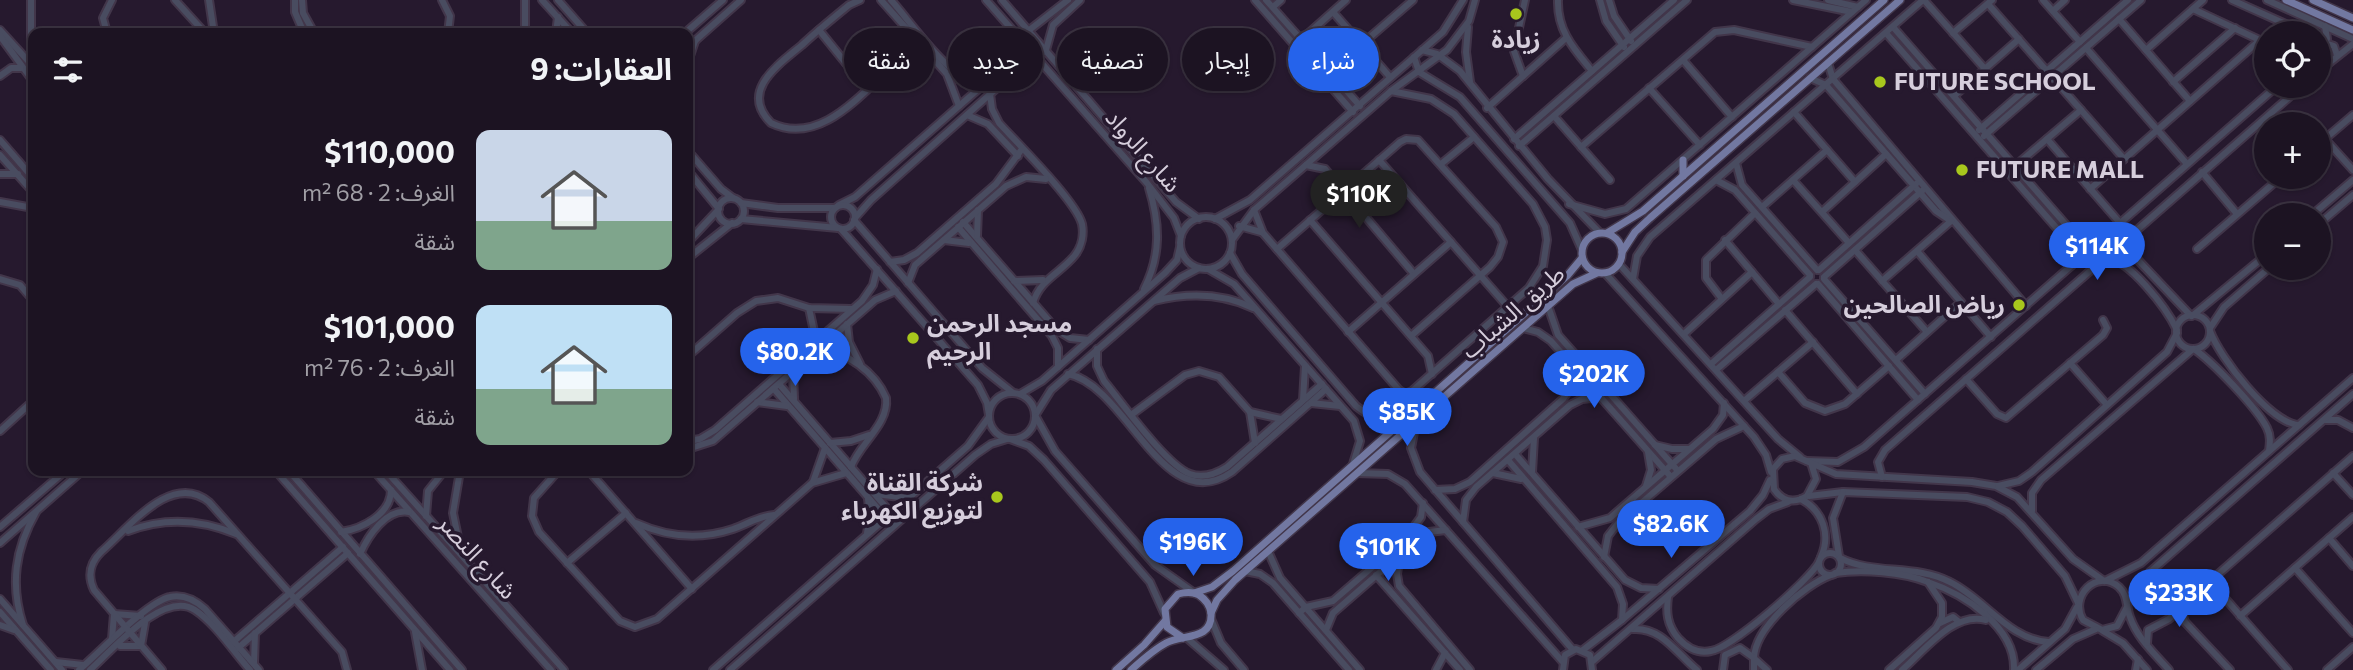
<!DOCTYPE html>
<html lang="ar">
<head>
<meta charset="utf-8">
<style>
  :root { --surface:#1c1322; --page:#29202f; --text:#f1f3f6; --muted:#a09ea5; --line:#3a3240; --accent:#2563eb }
  body { margin:0; font-family:Commissioner,"Noto Sans Arabic",sans-serif; background:var(--page); color:var(--text); direction:rtl; height:100vh; display:flex; flex-direction:column; font-size:26px; white-space:nowrap }
  * { box-sizing:border-box; margin:0 }
  p { font-size:23px; color:var(--muted) }
  .icon { flex:none; width:38px; height:38px; fill:none; stroke:currentColor; stroke-width:2; stroke-linecap:round; stroke-linejoin:round }
  .map { position:relative; flex:1; overflow:hidden; direction:ltr }
  .side { position:absolute; left:28px; top:28px; width:665px; height:448px; display:flex; flex-direction:column; background:var(--surface); border-radius:14px; box-shadow:0 2px 5px #0004,0 0 0 2px var(--line); direction:rtl }
  .side>* { flex:none }
  .top-card { position:absolute; left:714px; top:28px; width:665px; height:63px; direction:rtl; display:flex; gap:14px }
  .controls { position:absolute; left:2254px; top:21px; display:grid; gap:14px }
  .controls a { display:grid; place-items:center; width:77px; height:77px; border-radius:50%; background:var(--surface); box-shadow:0 2px 5px #0004,0 0 0 2px var(--line); font-size:35px }
  .price { position:absolute; translate:-50% -60px; padding:0 16px; border-radius:24px; background:var(--accent); color:#fff; font-size:23px; line-height:46px; filter:drop-shadow(0 2px 4px #0008) }
  .price::after { content:''; position:absolute; left:50%; top:42px; width:21px; height:16px; margin-left:-10px; background:inherit; clip-path:polygon(0 0,100% 0,50% 100%) }
  .price.active { background:#222; color:#fff }
  ul { padding:0; list-style:none }
  li { display:flex; align-items:center; gap:21px; height:175px; padding:0 21px }
  li span { display:grid; place-items:center; flex:none; width:196px; height:140px; border-radius:14px; color:#555 }
  li>.icon { margin-inline-start:auto }
  span .icon { width:84px; height:84px; fill:#fffc; stroke-width:1 }
  li b { font-size:30px }
  h2 { display:flex; justify-content:space-between; align-items:center; height:84px; padding:0 21px; font-size:30px }
  .pill { padding:0 24px; border-radius:32px; background:var(--surface); box-shadow:0 2px 5px #0004,0 0 0 2px var(--line); font-size:24px; line-height:63px }
  .pill.active { background:var(--accent); color:#fff }
  .map>svg:first-child { display:block }
  .lines { fill:none; stroke-linecap:round; stroke-linejoin:round }
  .minor-casing { stroke:#42364a; stroke-width:10 }
  .major-casing { stroke:#42364a; stroke-width:10 }
  .minor { stroke:#494c60; stroke-width:6 }
  .major { stroke:#7278a1; stroke-width:7 }
  .poi-dot { fill:#a8c71d; stroke:#26192e; stroke-width:2.5 }
  .labels { text-anchor:middle; stroke-width:7; stroke-linejoin:round; paint-order:stroke }
  .poi-label { font-size:24px; font-weight:bold; fill:#d6cedc; stroke:#26192e; text-anchor:start }
  .street-label { font-size:24px; fill:#d6cedc; stroke:#26192e }
</style>
</head>
<body>
<div class="map">
<svg width="2353" height="670" viewBox="0 0 2353 670">
  <rect width="100%" height="100%" fill="#26192e"/>
  <g class="lines">
    <g class="minor-casing">
      <g id="minor">
        <polyline points="175,0 205,33"/>
        <polyline points="209,0 214,33"/>
        <polyline points="295,0 295,12 304,33"/>
        <polyline points="302,0 303,13 314,33"/>
        <polyline points="442,0 450,16 448,33"/>
        <polyline points="525,0 525,33"/>
        <polyline points="542,0 572,33"/>
        <polyline points="558,0 587,33"/>
        <path d="M860,0L849,5C833,18 817,31 802,45C778,65 739,91 771,123C821,147 862,92 897,62L904,50L906,28"/>
        <polyline points="881,0 947,74 959,106"/>
        <path d="M891,0C914,26 949,79 982,86"/>
        <polyline points="986,0 1147,183 1174,218 1181,236"/>
        <polyline points="1002,0 1176,202 1199,219"/>
        <polyline points="1255,0 1353,112"/>
        <polyline points="1266,0 1360,106"/>
        <path d="M1558,0C1557,31 1574,49 1592,71"/>
        <polyline points="1600,0 1606,21 1624,47"/>
        <polyline points="1609,0 1614,16 1631,41"/>
        <polyline points="1793,0 1852,12"/>
        <polyline points="1828,0 1858,7"/>
        <polyline points="1924,0 1985,69"/>
        <polyline points="2043,0 2080,42"/>
        <polyline points="2232,0 2306,33"/>
        <polyline points="2267,0 2353,39"/>
        <polyline points="1988,4 2124,159"/>
        <polyline points="1273,7 1281,0"/>
        <polyline points="2193,9 2266,43"/>
        <polyline points="2053,11 2065,0"/>
        <polyline points="1333,12 1390,77"/>
        <polyline points="2119,19 2190,101"/>
        <polyline points="1468,27 1466,52 1470,82"/>
        <polyline points="1893,27 2089,251"/>
        <polyline points="0,30 30,63"/>
        <polyline points="819,30 866,88"/>
        <polyline points="107,33 103,18 112,0"/>
        <polyline points="556,33 558,17"/>
        <polyline points="685,33 723,0"/>
        <polyline points="1886,33 2082,257"/>
        <polyline points="1953,33 1992,0"/>
        <polyline points="0,36 33,81"/>
        <polyline points="1301,40 1346,0"/>
        <polyline points="2325,43 2334,46 2337,55"/>
        <polyline points="1362,44 1413,0"/>
        <polyline points="688,47 741,0"/>
        <polyline points="2086,48 2187,164"/>
        <polyline points="2319,49 2327,39 2325,26"/>
        <polyline points="1422,50 1437,54 1460,71 1548,179 1600,233"/>
        <polyline points="2146,50 2203,0"/>
        <polyline points="1414,57 1419,72 1460,97 1570,223 1582,250"/>
        <polyline points="1683,60 1732,117"/>
        <polyline points="898,61 930,56"/>
        <polyline points="688,62 695,41"/>
        <polyline points="1828,63 1833,79 2026,306"/>
        <polyline points="31,64 31,0"/>
        <polyline points="2319,71 2353,44"/>
        <polyline points="0,76 11,68 21,68"/>
        <polyline points="1523,76 1514,51 1525,0"/>
        <polyline points="1810,78 1826,85 1936,211 1951,221"/>
        <polyline points="2173,82 2235,28"/>
        <polyline points="1649,88 1700,145"/>
        <path d="M990,94L992,109L999,123C1017,143 1076,201 1082,224C1084,234 1082,246 1075,255C1061,273 1040,279 1033,303"/>
        <polyline points="1954,96 2019,39"/>
        <polyline points="1487,108 1566,38"/>
        <polyline points="1794,112 1855,182"/>
        <polyline points="967,115 988,124 1018,156"/>
        <polyline points="1554,116 1610,180"/>
        <polyline points="1979,130 2128,0"/>
        <polyline points="1984,136 2141,0"/>
        <polyline points="1514,139 1674,0"/>
        <polyline points="2047,139 2120,223"/>
        <polyline points="2325,139 2353,170"/>
        <polyline points="0,140 33,178"/>
        <polyline points="2319,144 2353,115"/>
        <polyline points="1519,146 1687,0"/>
        <polyline points="1581,147 1715,32 1734,30 1812,47"/>
        <polyline points="688,151 721,189 733,198"/>
        <polyline points="0,155 33,192"/>
        <polyline points="1379,160 1508,307"/>
        <polyline points="1736,163 1742,185 1817,270"/>
        <polyline points="1441,164 1474,137"/>
        <polyline points="1306,165 1325,169 1414,274"/>
        <polyline points="2015,166 2081,110"/>
        <polyline points="688,171 719,209"/>
        <polyline points="2202,172 2237,214"/>
        <polyline points="0,174 18,174"/>
        <polyline points="1716,180 1735,190 1810,275"/>
        <polyline points="1793,180 1849,243"/>
        <polyline points="2090,189 2260,40"/>
        <circle cx="731" cy="211" r="13"/>
        <polyline points="0,202 33,208"/>
        <polyline points="741,203 778,208 835,208"/>
        <polyline points="1569,204 1605,214 1626,209 1866,0"/>
        <polyline points="839,205 855,197 1007,64 1018,47 1019,38 1068,0"/>
        <circle cx="843" cy="217" r="12"/>
        <polyline points="1762,207 1827,150"/>
        <polyline points="1254,210 1263,233 1399,390 1405,394 1412,391 1529,288 1543,266 1547,240 1545,227 1533,204 1454,114 1431,99 1391,91"/>
        <polyline points="1822,212 1886,154"/>
        <polyline points="2312,215 2353,180"/>
        <circle cx="1206" cy="243" r="26"/>
        <polyline points="855,218 871,200 1015,72 1046,50 1053,25 1080,0"/>
        <polyline points="741,219 838,228"/>
        <polyline points="1215,219 1250,200 1443,32 1463,0"/>
        <polyline points="854,220 982,368 1012,392"/>
        <polyline points="1310,220 1428,356 1432,374"/>
        <polyline points="963,222 1057,330 1070,338 1089,340"/>
        <polyline points="2319,224 2353,195"/>
        <polyline points="1239,226 1261,232"/>
        <polyline points="958,227 1052,336 1058,348 1058,367"/>
        <polyline points="841,229 978,385 987,403 989,415"/>
        <polyline points="977,236 978,210"/>
        <polyline points="2129,236 2138,260 2191,316"/>
        <polyline points="944,240 969,243"/>
        <polyline points="1232,240 1254,210 1391,91 1447,50 1469,21 1475,0"/>
        <polyline points="1725,240 1779,304"/>
        <polyline points="688,242 718,210"/>
        <polyline points="1277,249 1400,142 1406,139 1418,140 1496,227 1503,242 1498,257 1490,267 1411,336"/>
        <polyline points="2197,249 2281,177"/>
        <polyline points="1855,250 1927,332"/>
        <polyline points="1917,251 1991,337"/>
        <path d="M1230,253L1242,274L1356,406C1371,418 1385,423 1405,418"/>
        <polyline points="688,258 732,223"/>
        <path d="M2105,258C2129,258 2167,309 2177,330"/>
        <polyline points="890,262 904,260 917,253 996,184 1022,149"/>
        <polyline points="1619,264 1778,439 1800,457"/>
        <polyline points="1208,269 1234,284 1354,421 1360,441 1353,464"/>
        <polyline points="1819,270 1916,184"/>
        <polyline points="1605,273 1754,437 1766,455 1771,472"/>
        <polyline points="1824,277 1923,190"/>
        <polyline points="0,279 20,285 33,300"/>
        <polyline points="1633,279 1637,256 1650,237 1923,0"/>
        <polyline points="1824,279 1925,394"/>
        <polyline points="1014,281 1043,280"/>
        <polyline points="1882,281 1951,221"/>
        <polyline points="908,283 915,265 1006,186 1026,177 1046,179"/>
        <polyline points="1818,284 1918,400"/>
        <path d="M1144,289C1161,256 1160,224 1149,188"/>
        <polyline points="1722,299 1706,278 1706,260 1755,213"/>
        <path d="M1154,301C1187,293 1222,293 1253,308"/>
        <polyline points="1548,306 1558,335 1678,471"/>
        <polyline points="809,308 816,341"/>
        <polyline points="1785,310 1857,394"/>
        <circle cx="2193" cy="332" r="17"/>
        <polyline points="2192,316 2266,255"/>
        <polyline points="847,324 849,342 860,364"/>
        <polyline points="1523,328 1538,332 1551,341 1671,477"/>
        <polyline points="2210,328 2224,307 2269,268"/>
        <path d="M2210,331C2220,358 2270,423 2299,425"/>
        <polyline points="1348,332 1451,242"/>
        <polyline points="1684,334 1752,272"/>
        <path d="M820,349C847,352 875,372 886,398C889,424 860,443 851,467"/>
        <path d="M1097,349V366L1104,381C1122,403 1166,465 1190,474C1204,479 1216,474 1227,467L1322,384"/>
        <path d="M2194,349C2213,362 2257,408 2267,428C2271,436 2270,443 2269,451"/>
        <polyline points="688,356 737,313 756,301 778,298 809,308 852,309"/>
        <polyline points="1896,360 1961,302"/>
        <polyline points="2070,363 2107,405"/>
        <polyline points="1711,364 1810,277"/>
        <polyline points="1716,370 1816,284"/>
        <polyline points="793,372 794,399"/>
        <polyline points="1778,372 1805,403 1825,411 1845,404 1889,366"/>
        <path d="M1068,374C1128,386 1163,520 1232,472L1326,389"/>
        <polyline points="1966,379 1997,414 2006,418 2103,335 2107,328 2103,320"/>
        <polyline points="779,384 891,513"/>
        <polyline points="774,389 886,518"/>
        <circle cx="1012" cy="416" r="23"/>
        <polyline points="1020,394 1042,381 1165,273 1177,260 1180,247"/>
        <polyline points="1303,400 1305,366"/>
        <polyline points="1744,401 1813,342"/>
        <polyline points="757,402 787,406"/>
        <polyline points="1311,403 1340,406"/>
        <polyline points="1250,412 1255,443"/>
        <polyline points="1036,414 1051,390 1180,278 1199,268"/>
        <polyline points="1131,415 1185,375 1199,371 1219,377 1250,412 1281,419"/>
        <polyline points="1036,417 1055,451 1155,565 1193,592"/>
        <polyline points="2325,420 2338,420 2353,428"/>
        <polyline points="1416,422 1411,448 1420,472 1573,650"/>
        <polyline points="0,431 33,401"/>
        <polyline points="1010,439 1029,446 1044,460 1150,582 1164,613"/>
        <polyline points="688,441 700,439 715,430 862,301 873,285 877,269"/>
        <polyline points="830,443 851,441 869,435"/>
        <polyline points="1655,445 1672,449 1689,449"/>
        <polyline points="688,449 713,441 875,300 896,291"/>
        <polyline points="1515,454 1625,580 1641,588 1659,589"/>
        <polyline points="1508,460 1617,587 1623,604 1622,620"/>
        <polyline points="1807,461 1838,462 1864,447 2277,86"/>
        <path d="M1812,466L1816,479L1807,496C1794,504 1782,501 1774,489L1773,469L1782,459L1795,456L1836,474L1972,482L1996,486L2017,497L2073,559L2104,581"/>
        <polyline points="276,471 450,670"/>
        <polyline points="289,471 462,670"/>
        <polyline points="374,471 551,670"/>
        <polyline points="386,471 564,670"/>
        <polyline points="460,471 453,513 461,552"/>
        <polyline points="558,471 534,498 532,516 539,532 620,621 635,627 657,619 812,483 846,473"/>
        <polyline points="589,471 692,589"/>
        <polyline points="1532,472 1534,438"/>
        <polyline points="389,473 422,471"/>
        <polyline points="1357,473 1388,474 1405,484 1562,661"/>
        <polyline points="1493,473 1521,479"/>
        <polyline points="2333,473 2353,495"/>
        <polyline points="1882,477 1878,462 1885,450 2302,86"/>
        <polyline points="813,482 825,448"/>
        <polyline points="1646,486 1651,470 1648,452"/>
        <polyline points="1998,486 2019,481 2032,472 2167,352 2177,333"/>
        <polyline points="1435,490 1455,489 1470,482 1563,399 1571,387 1574,367"/>
        <polyline points="876,494 907,498"/>
        <polyline points="1809,496 1843,492 1967,497 1988,502 2007,512 2022,526 2065,576 2078,603"/>
        <path d="M1801,499C1823,511 1831,535 1821,557"/>
        <polyline points="2032,511 2032,493 2041,480 2193,349"/>
        <polyline points="426,516 428,491 444,471"/>
        <polyline points="1463,522 1466,500 1476,487 1570,405 1582,399 1601,397"/>
        <path d="M636,523C667,537 700,540 733,529C747,524 759,516 774,515"/>
        <polyline points="0,527 65,471"/>
        <polyline points="1578,527 1610,518 1713,429 1723,415 1724,403"/>
        <path d="M128,531C165,517 200,519 236,534"/>
        <path d="M341,532C361,529 391,515 391,490"/>
        <polyline points="867,533 870,516 868,499"/>
        <polyline points="2329,538 2353,566"/>
        <polyline points="0,543 82,471"/>
        <polyline points="1268,551 1280,578 1360,670"/>
        <circle cx="1830" cy="564" r="11"/>
        <path d="M360,554C368,536 386,508 409,512"/>
        <polyline points="1400,555 1397,574 1399,586 1470,670"/>
        <polyline points="1839,556 1833,518 1843,492"/>
        <polyline points="1604,557 1608,536 1619,522 1716,439 1744,426"/>
        <path d="M1840,558C1873,575 1915,564 1950,582C1985,599 2009,640 2049,642"/>
        <polyline points="567,563 626,513"/>
        <polyline points="2295,568 2353,633"/>
        <polyline points="1245,571 1260,574 1273,583 1349,670"/>
        <path d="M1835,573C1863,569 1902,572 1928,582C1964,594 2016,627 2014,670"/>
        <polyline points="1376,575 1460,670"/>
        <polyline points="2209,580 2288,670"/>
        <polyline points="2105,581 2141,563 2353,378"/>
        <path d="M1668,597C1666,612 1667,625 1678,638C1687,648 1697,654 1711,651C1730,649 1810,580 1819,562"/>
        <polyline points="0,599 62,670"/>
        <polyline points="2127,602 2150,572 2353,394"/>
        <path d="M2127,607L2117,626L2102,630L2083,620C2069,597 2096,568 2119,587C2128,595 2126,607 2130,617C2137,638 2155,654 2169,670"/>
        <polyline points="0,612 51,670"/>
        <polyline points="1299,613 1306,607 1333,601 1405,539 1421,517 1423,503"/>
        <polyline points="2240,616 2353,517"/>
        <polyline points="1211,619 1221,643 1244,670"/>
        <polyline points="1940,623 1953,617 1958,621"/>
        <polyline points="0,625 14,630"/>
        <path d="M23,625C10,585 15,549 36,512"/>
        <path d="M1633,629C1662,627 1677,654 1697,670"/>
        <polyline points="1326,630 1333,613 1417,540 1429,532 1446,530"/>
        <polyline points="2103,631 2123,643 2147,670"/>
        <polyline points="415,632 422,670"/>
        <polyline points="1187,638 1224,670"/>
        <polyline points="112,639 114,614 141,616"/>
        <polyline points="2147,643 2148,630 2169,619 2182,607"/>
        <polyline points="231,644 343,547"/>
        <polyline points="120,646 141,646 145,623"/>
        <polyline points="238,648 348,553"/>
        <polyline points="1583,650 1622,620 1750,511 1763,495 1770,480"/>
        <path d="M1754,658C1755,627 1804,585 1831,575"/>
        <polyline points="1756,660 1767,670"/>
        <polyline points="1593,661 1756,519 1769,509 1788,502"/>
        <polyline points="56,662 83,665"/>
        <polyline points="254,663 255,633"/>
        <path d="M79,670C98,654 148,601 170,597C184,594 195,600 205,609L259,670"/>
        <path d="M90,670C112,650 164,589 195,610C216,624 233,651 250,670"/>
        <path d="M162,670L94,590C87,575 90,563 101,552C129,528 171,471 209,502L342,652L347,670"/>
        <polyline points="713,670 968,446 989,417"/>
        <polyline points="730,670 975,455 991,444 1007,439"/>
        <polyline points="1436,670 1445,653"/>
        <polyline points="1563,670 1565,655 1576,649 1590,655 1592,670"/>
        <polyline points="1723,670 1725,655 1740,648 1754,658 1754,670"/>
        <polyline points="1889,670 1936,628 1942,617 1942,603 1928,582"/>
        <path d="M1902,670C1925,650 1954,611 1986,620"/>
        <polyline points="2018,670 2065,629 2077,607"/>
        <polyline points="2036,670 2073,639 2096,629"/>
        <polyline points="2136,670 2138,659"/>
        <polyline points="2230,670 2185,622 2182,613 2184,604 2353,456"/>
        <polyline points="2327,670 2353,647"/>
      </g>
    </g>
    <g class="major-casing">
      <g id="major">
        <polyline points="2286,0 2353,30"/>
        <polyline points="2313,0 2353,18"/>
        <polyline points="1683,160 1683,176"/>
        <circle cx="1602" cy="253" r="20"/>
        <polyline points="1607,233 1643,211 1884,0"/>
        <polyline points="1622,252 1635,232 1650,218 1900,0"/>
        <polyline points="1194,593 1212,587 1233,571 1567,276 1582,258"/>
        <polyline points="1211,613 1217,600 1235,580 1573,284 1597,273"/>
        <polyline points="1116,670 1144,645 1165,621"/>
        <path d="M1131,670C1142,660 1153,650 1166,643C1182,634 1213,641 1211,613C1210,606 1205,599 1199,595C1192,591 1185,592 1178,594L1165,609L1167,627L1183,638"/>
      </g>
    </g>
    <use href="#minor" class="minor"/>
    <use href="#major" class="major"/>
  </g>
  <g class="poi-dot">
    <circle cx="1516" cy="14" r="7"/>
    <circle cx="1880" cy="82" r="7"/>
    <circle cx="1962" cy="170" r="7"/>
    <circle cx="2019" cy="305" r="7"/>
    <circle cx="913" cy="338" r="7"/>
    <circle cx="997" cy="497" r="7"/>
  </g>
  <g class="labels">
    <g class="poi-label">
      <text x="1516" y="48" text-anchor="middle">زيادة</text>
      <text x="1894" y="90">FUTURE SCHOOL</text>
      <text x="1976" y="178">FUTURE MALL</text>
      <text x="2005" y="313" text-anchor="end">رياض الصالحين</text>
      <text x="927" y="332">مسجد الرحمن<tspan x="927" dy="28">الرحيم</tspan></text>
      <text x="983" y="491" text-anchor="end">شركة القناة<tspan x="983" dy="28">لتوزيع الكهرباء</tspan></text>
    </g>
    <g class="street-label">
      <text transform="translate(1143 151) rotate(49)" y="8">شارع الرواد</text>
      <text transform="translate(1513 312) rotate(-41)" y="8">طريق الشباب</text>
      <text transform="translate(477 557) rotate(48)" y="8">شارع النصر</text>
    </g>
  </g>
</svg>
<div class="controls">
<a><svg class="icon" aria-label="locate" viewBox="0 0 24 24"><circle cx="12" cy="12" r="6"/><path d="M12 2v4M12 18v4M2 12h4M18 12h4"/></svg></a>
<a>+</a>
<a>−</a>
</div>
<b class="price active" style="left:1359px;top:230px">$110K</b>
<b class="price" style="left:2097px;top:282px">$114K</b>
<b class="price" style="left:795px;top:388px">$80.2K</b>
<b class="price" style="left:1594px;top:410px">$202K</b>
<b class="price" style="left:1407px;top:448px">$85K</b>
<b class="price" style="left:1671px;top:560px">$82.6K</b>
<b class="price" style="left:1193px;top:578px">$196K</b>
<b class="price" style="left:1388px;top:583px">$101K</b>
<b class="price" style="left:2179px;top:629px">$233K</b>
<div class="top-card">
<a class="pill active">شراء</a>
<a class="pill">إيجار</a>
<a class="pill">تصفية</a>
<a class="pill">جديد</a>
<a class="pill">شقة</a>
</div>
<section class="side">
<h2>العقارات: 9<svg class="icon" aria-label="filters" viewBox="0 0 24 24"><path d="M4 7h16M4 17h16"/><circle cx="9" cy="7" r="2"/><circle cx="15" cy="17" r="2"/></svg></h2>
<ul>
<li><span style="background:linear-gradient(#c9d6e8 65%,#7fa58c 0)"><svg class="icon" aria-label="home" viewBox="0 0 24 24"><path d="M3 11l9-7 9 7M6 9v11h12V9"/></svg></span><div><b>$110,000</b><p>الغرف: 2 · 68 m²</p><p>شقة</p></div></li>
<li><span style="background:linear-gradient(#bfe0f5 60%,#7fa58c 0)"><svg class="icon" aria-label="home" viewBox="0 0 24 24"><path d="M3 11l9-7 9 7M6 9v11h12V9"/></svg></span><div><b>$101,000</b><p>الغرف: 2 · 76 m²</p><p>شقة</p></div></li>
</ul>
</section>
</div>
</body>
</html>
